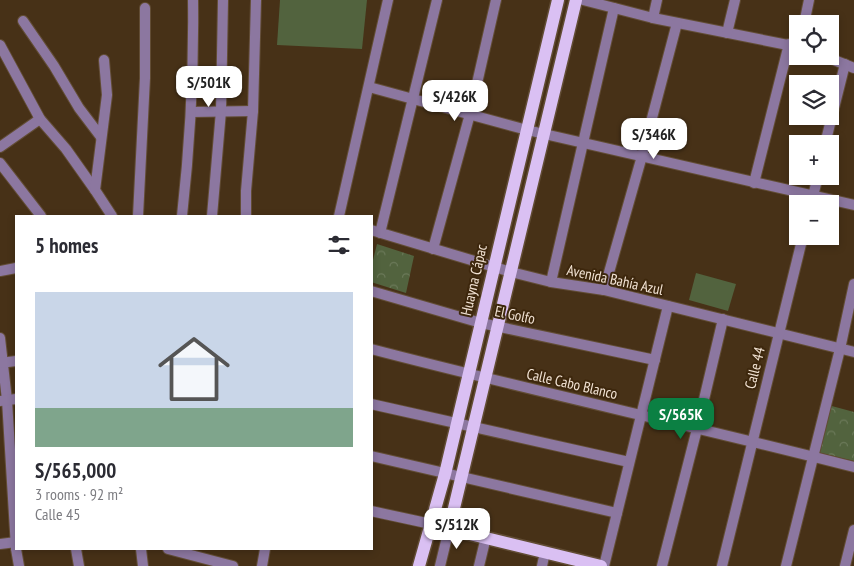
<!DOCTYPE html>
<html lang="en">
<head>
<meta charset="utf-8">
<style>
  :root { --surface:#fff; --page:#f2f2f3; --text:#2b2b33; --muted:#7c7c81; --line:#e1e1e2; --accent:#0b8043 }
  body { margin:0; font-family:"PT Sans Narrow",sans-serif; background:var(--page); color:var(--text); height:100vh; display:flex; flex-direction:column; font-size:19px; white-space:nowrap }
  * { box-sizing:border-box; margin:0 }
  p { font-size:16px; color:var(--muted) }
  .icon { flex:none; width:28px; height:28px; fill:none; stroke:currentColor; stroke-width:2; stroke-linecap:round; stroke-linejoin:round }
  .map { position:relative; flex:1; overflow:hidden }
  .details { position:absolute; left:15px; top:215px; width:358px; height:335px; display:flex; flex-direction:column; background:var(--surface); border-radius:0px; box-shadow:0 2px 8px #0003 }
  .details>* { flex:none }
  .buttons { position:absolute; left:789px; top:15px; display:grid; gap:10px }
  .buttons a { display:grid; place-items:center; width:50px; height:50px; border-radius:0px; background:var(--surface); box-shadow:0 2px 8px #0003; font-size:25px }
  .price { position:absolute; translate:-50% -42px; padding:0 11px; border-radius:10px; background:#fff; color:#222; font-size:16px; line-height:32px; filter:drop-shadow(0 1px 2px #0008) }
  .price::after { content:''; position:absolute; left:50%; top:30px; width:15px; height:11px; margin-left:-8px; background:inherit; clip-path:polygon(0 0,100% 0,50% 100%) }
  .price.selected { background:var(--accent); color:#fff }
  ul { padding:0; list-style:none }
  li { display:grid; align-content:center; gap:10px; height:265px; padding:0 20px }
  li+li { border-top:1px solid var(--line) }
  li span { display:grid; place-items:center; height:155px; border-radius:0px; color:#555 }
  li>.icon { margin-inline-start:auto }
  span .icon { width:90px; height:90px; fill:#fffc; stroke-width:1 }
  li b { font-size:21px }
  h2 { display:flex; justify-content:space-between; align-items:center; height:60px; padding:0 20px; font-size:21px }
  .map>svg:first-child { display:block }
  .park { fill:url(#park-crowns) }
  .pitch { fill:#52633e }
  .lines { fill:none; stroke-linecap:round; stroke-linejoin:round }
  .minor-casing { stroke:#624d35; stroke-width:12 }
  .major-casing { stroke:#624d35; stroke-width:15 }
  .minor { stroke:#8c77a0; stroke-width:10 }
  .major { stroke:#dac0f3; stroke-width:12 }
  .labels { text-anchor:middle; stroke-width:4; stroke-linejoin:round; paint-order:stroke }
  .street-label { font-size:15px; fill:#f2e3d4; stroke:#3d270d }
</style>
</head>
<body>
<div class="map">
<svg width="854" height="566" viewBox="0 0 854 566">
  <defs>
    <pattern id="park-crowns" width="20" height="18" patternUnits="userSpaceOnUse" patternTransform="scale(1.25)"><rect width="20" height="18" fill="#52633e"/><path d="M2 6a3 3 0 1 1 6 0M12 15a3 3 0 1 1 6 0" fill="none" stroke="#6b7959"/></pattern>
  </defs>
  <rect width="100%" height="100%" fill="#473117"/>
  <g class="park">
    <polygon points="377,244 414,256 406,293 371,282 371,268"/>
    <polygon points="828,405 854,412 854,461 817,452"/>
  </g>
  <g class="pitch">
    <polygon points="280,0 367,0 362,49 277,45"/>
    <polygon points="696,273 736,284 728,311 689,300"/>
  </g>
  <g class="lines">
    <g class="minor-casing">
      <g id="minor">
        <polyline points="583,0 653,18 798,47"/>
        <polyline points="653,18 657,0"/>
        <polyline points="23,21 54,66 79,108 101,137"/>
        <polyline points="804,24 809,0"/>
        <polyline points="727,33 735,0"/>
        <polyline points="0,45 40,119 66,149 95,190"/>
        <polyline points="824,56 854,68"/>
        <polyline points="104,60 107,95 95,190 112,216"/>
        <polyline points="369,87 527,130 854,205"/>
        <polyline points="191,112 253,111"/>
        <polyline points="825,144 845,64"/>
        <polyline points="0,147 40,119"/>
        <polyline points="0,163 41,216"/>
        <polyline points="754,183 789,44"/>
        <polyline points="811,204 818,176"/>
        <polyline points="138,216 145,78 145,8"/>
        <path d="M182,216C190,144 194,72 193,0"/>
        <polyline points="212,216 221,111 223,0"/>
        <polyline points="246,216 246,191 253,111 256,0"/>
        <polyline points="339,216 388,0"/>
        <polyline points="371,230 511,272 551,282 604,290 854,352"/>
        <polyline points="380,233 437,0"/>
        <polyline points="433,249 470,114 496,0"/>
        <polyline points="0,271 16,268"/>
        <polyline points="551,282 614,8"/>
        <polyline points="604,290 642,156 677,23"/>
        <polyline points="371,291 481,323 655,360"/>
        <polyline points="0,338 7,400 16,548"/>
        <path d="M371,349C532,391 694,426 854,467"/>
        <polyline points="0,363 16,361"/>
        <polyline points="0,401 16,399"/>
        <polyline points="371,404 629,462"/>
        <polyline points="371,456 617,513"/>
        <polyline points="371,511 431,524"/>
        <polyline points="0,544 16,542"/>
        <polyline points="16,549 19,566"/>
        <polyline points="76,549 79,566"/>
        <polyline points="141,549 143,566"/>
        <polyline points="168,549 233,566"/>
        <polyline points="262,566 265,549"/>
        <polyline points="440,566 449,529"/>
        <polyline points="479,566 486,537"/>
        <polyline points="542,566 545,552"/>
        <polyline points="604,566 668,306"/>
        <polyline points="662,566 697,429 723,319"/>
        <polyline points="722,566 803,236"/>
        <polyline points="786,566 840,349 854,284"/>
        <polyline points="845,566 854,530"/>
      </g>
    </g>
    <g class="major-casing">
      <g id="major">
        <polyline points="441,527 601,566"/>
        <polyline points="449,529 576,0"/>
        <polyline points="419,566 445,474 558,0"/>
      </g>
    </g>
    <use href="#minor" class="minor"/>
    <use href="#major" class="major"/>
  </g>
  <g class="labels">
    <g class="street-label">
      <text transform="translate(474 280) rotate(-77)" y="5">Huayna Cápac</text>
      <text transform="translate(615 280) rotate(12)" y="5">Avenida Bahía Azul</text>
      <text transform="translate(515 315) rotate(12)" y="5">El Golfo</text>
      <text transform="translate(755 368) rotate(-76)" y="5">Calle 44</text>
      <text transform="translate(572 384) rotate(13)" y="5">Calle Cabo Blanco</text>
    </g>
  </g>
</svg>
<div class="buttons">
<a><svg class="icon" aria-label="locate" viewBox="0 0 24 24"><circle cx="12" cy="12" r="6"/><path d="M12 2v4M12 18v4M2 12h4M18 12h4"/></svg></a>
<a><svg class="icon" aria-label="layers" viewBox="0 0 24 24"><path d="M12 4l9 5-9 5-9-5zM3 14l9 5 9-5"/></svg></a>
<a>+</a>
<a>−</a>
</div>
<b class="price" style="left:209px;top:108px">S/501K</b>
<b class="price" style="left:455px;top:122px">S/426K</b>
<b class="price" style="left:654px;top:160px">S/346K</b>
<b class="price selected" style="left:681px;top:440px">S/565K</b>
<b class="price" style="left:457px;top:550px">S/512K</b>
<section class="details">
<h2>5 homes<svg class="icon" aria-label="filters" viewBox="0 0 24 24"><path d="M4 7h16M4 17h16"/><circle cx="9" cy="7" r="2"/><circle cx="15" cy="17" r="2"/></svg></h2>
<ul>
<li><span style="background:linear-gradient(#c9d6e8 75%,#7fa58c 0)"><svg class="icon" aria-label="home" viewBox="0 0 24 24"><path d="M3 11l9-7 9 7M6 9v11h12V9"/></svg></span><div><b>S/565,000</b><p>3 rooms · 92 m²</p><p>Calle 45</p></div></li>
</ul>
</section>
</div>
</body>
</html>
